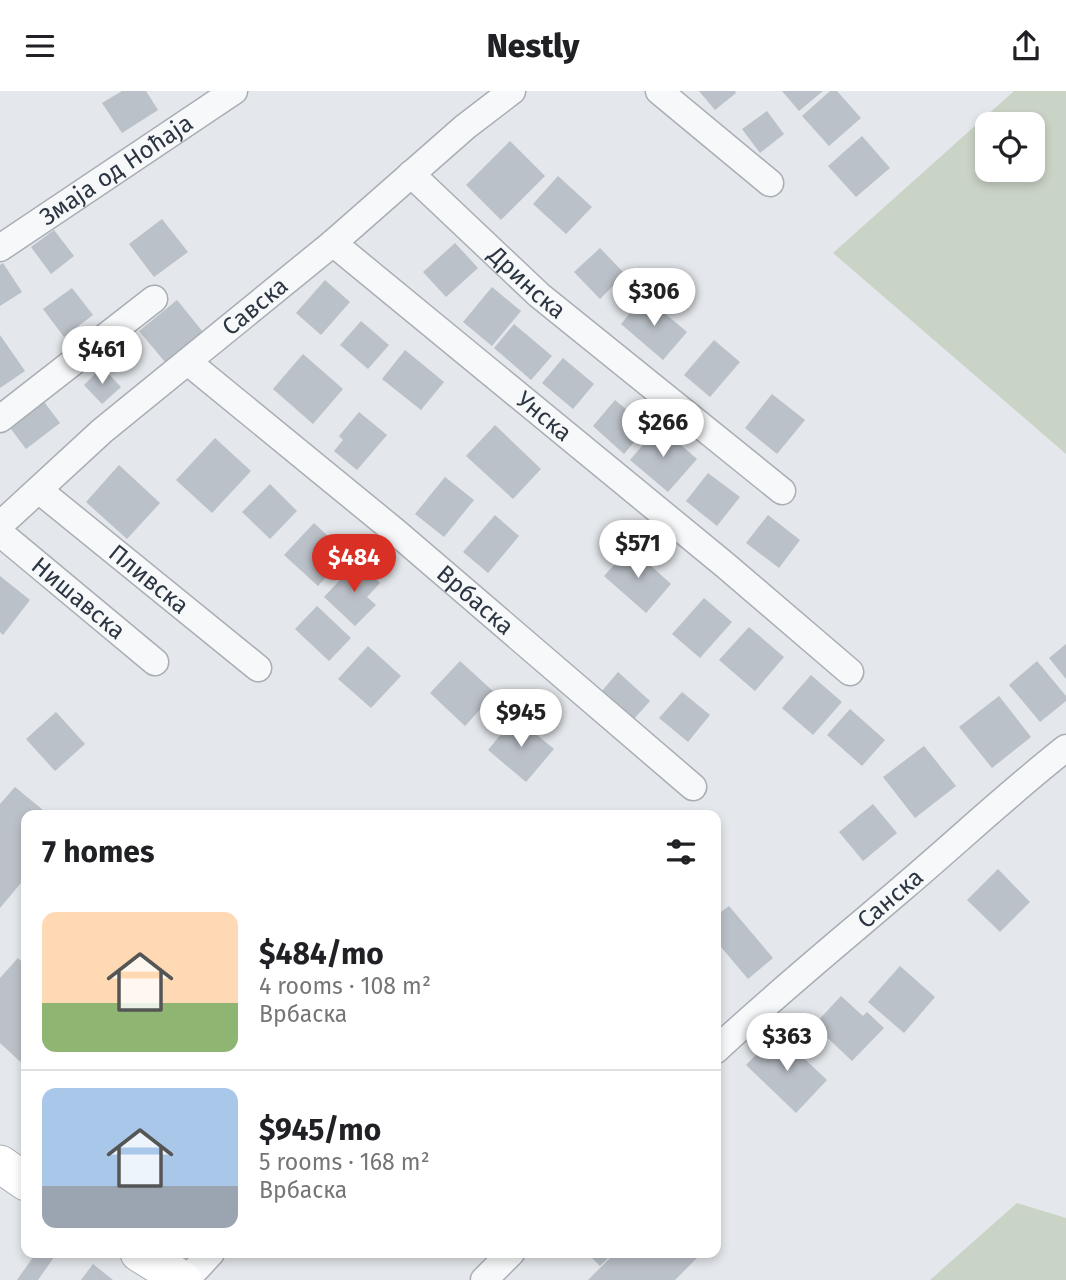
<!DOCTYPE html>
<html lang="en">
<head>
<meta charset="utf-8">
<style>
  :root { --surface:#fff; --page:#f2f2f2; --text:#202124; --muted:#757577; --line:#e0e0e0; --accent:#d93025 }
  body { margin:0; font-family:"Fira Sans",sans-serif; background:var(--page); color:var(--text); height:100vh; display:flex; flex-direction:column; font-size:26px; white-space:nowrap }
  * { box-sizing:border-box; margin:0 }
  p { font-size:23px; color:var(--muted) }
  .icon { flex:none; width:38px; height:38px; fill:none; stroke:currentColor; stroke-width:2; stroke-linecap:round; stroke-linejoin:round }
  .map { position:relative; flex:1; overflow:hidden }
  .panel { position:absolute; left:21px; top:719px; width:700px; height:448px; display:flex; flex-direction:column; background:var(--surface); border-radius:14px; box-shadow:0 4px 10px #0003 }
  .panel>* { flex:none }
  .controls { position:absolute; left:975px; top:21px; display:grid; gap:14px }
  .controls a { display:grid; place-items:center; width:70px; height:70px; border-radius:14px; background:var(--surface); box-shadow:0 4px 10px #0003; font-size:35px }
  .price { position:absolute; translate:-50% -60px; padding:0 16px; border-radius:24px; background:#fff; color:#222; font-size:23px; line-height:46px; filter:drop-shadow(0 2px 4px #0008) }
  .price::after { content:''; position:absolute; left:50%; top:42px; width:21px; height:16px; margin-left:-10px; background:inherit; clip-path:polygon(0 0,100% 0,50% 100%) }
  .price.active { background:var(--accent); color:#fff }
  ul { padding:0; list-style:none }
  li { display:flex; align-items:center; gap:21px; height:175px; padding:0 21px }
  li+li { border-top:2px solid var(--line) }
  li span { display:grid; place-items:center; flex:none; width:196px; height:140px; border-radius:14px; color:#555 }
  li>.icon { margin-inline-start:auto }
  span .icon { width:84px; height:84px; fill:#fffc; stroke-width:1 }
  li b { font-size:30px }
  h2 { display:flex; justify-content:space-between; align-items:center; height:84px; padding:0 21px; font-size:30px }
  header { display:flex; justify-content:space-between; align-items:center; height:91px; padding:0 21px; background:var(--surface); font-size:32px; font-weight:800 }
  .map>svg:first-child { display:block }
  .green { fill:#cad4c6; fill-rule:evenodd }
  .building { fill:#bbc1c8 }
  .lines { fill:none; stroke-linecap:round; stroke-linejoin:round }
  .street-casing { stroke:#a9aeb5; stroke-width:29 }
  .secondary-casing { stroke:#a9aeb5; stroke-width:39 }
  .street { stroke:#f7f8f9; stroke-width:26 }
  .secondary { stroke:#fff; stroke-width:37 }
  .labels { text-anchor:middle; stroke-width:6; stroke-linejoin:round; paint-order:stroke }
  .street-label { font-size:24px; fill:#2c3643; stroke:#f4f6f8 }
</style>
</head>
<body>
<header><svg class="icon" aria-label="menu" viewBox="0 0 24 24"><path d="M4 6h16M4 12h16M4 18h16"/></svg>Nestly<svg class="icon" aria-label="share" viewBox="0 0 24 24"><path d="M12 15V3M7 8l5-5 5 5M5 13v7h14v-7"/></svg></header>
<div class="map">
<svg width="1066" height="1189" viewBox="0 0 1066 1189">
  <rect width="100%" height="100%" fill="#e4e7eb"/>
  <g class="green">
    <path d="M1014,0H1066V363L833,162ZM987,33H1032V79H987Z"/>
    <polygon points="1017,1112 1066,1127 1066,1189 930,1189"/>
  </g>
  <g class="building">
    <polygon points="122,0 146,0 158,19 122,42 102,12"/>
    <polygon points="699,0 735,0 736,2 715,19"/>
    <polygon points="782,0 823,0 799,20"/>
    <polygon points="830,0 837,0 861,27 829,55 802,25"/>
    <polygon points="767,20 784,43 760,62 742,38"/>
    <polygon points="862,45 890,77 856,106 828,75"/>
    <polygon points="510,50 545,85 501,129 466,94"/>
    <polygon points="558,85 592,116 566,143 533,113"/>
    <polygon points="162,128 188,161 154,186 129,153"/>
    <polygon points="54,139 74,165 51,183 31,156"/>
    <polygon points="455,152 478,177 446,206 423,181"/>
    <polygon points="600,157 625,183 600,208 574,181"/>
    <polygon points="3,172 22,201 0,215 0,174"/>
    <polygon points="325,189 350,211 321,244 296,222"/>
    <polygon points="492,196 521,220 492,255 463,231"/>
    <polygon points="72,197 93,224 64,246 43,218"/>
    <polygon points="644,205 687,241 663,269 621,233"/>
    <polygon points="177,209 203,241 165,271 139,240"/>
    <polygon points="361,230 389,254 368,278 340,254"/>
    <polygon points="514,233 552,265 531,289 494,257"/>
    <polygon points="0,244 25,280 0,297"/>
    <polygon points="714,249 740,271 710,306 684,284"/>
    <polygon points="405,259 444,291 421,319 382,288"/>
    <polygon points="303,263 343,298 313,333 273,298"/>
    <polygon points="563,267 594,293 573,318 542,292"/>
    <polygon points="102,276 121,296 102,313 84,294"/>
    <polygon points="772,303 805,329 777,363 745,337"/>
    <polygon points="42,308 60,332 26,358 8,334"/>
    <polygon points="615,309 647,336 624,363 593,335"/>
    <polygon points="359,321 387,344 357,379 334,360 343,349 339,345"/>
    <polygon points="495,334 541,378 513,408 466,365"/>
    <polygon points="659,335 697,368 668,401 630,369"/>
    <polygon points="215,347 251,380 212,422 176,389"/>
    <polygon points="119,374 160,412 127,448 86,411"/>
    <polygon points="708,382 740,406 717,435 686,410"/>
    <polygon points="445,386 474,409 444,446 415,423"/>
    <polygon points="270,393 297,420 270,448 242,421"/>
    <polygon points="495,424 519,445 488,482 463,461"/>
    <polygon points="768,424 800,449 779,477 746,452"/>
    <polygon points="314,432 347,463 318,495 284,464"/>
    <polygon points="630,456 671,493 646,522 604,485"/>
    <polygon points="357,471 380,492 367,506 376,514 355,535 324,506"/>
    <polygon points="0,485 30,509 3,544 0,541"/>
    <polygon points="704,507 732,531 700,567 672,543"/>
    <polygon points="317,515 351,547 329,570 295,538"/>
    <polygon points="749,536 784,566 755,600 719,569"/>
    <polygon points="1066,553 1066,588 1049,567"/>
    <polygon points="368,555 401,585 371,617 338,588"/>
    <polygon points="460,570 495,602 465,635 430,602"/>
    <polygon points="1037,570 1066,605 1066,610 1040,631 1009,594"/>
    <polygon points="618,581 650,610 634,628 602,600"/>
    <polygon points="811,584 842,611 813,644 782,617"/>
    <polygon points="682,601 710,624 688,651 659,627"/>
    <polygon points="999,605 1031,646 992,677 959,636"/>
    <polygon points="850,618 885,649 862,675 827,644"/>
    <polygon points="56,621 85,653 55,680 26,648"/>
    <polygon points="515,626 554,658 526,691 488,659"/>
    <polygon points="924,655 956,695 915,727 883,686"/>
    <polygon points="15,696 49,724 26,724 26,786 0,817 0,713"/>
    <polygon points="873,713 897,742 863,770 839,741"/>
    <polygon points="998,778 1030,811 1000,841 967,809"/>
    <polygon points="729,815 773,867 748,888 716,850 716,825"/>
    <polygon points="18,867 26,875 26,976 0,952 0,887"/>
    <polygon points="900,875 935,906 904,942 868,911"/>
    <polygon points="841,905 863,925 867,921 884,937 852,970 814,934"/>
    <polygon points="777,942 827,989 796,1022 746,974"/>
    <polygon points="36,1162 57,1162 38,1189 17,1189"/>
    <polygon points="587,1162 613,1162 600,1175"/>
    <polygon points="615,1162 702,1162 675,1189 588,1189"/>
    <polygon points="93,1173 113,1189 81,1189"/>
  </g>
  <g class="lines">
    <g class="street-casing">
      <g id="street">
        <polyline points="659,0 770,92"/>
        <path id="s1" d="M411,83L539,204L782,400"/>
        <path id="s2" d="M333,152L725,474L850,581"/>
        <path id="s3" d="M0,157L234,0"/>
        <path id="s4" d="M188,271L397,442L693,696"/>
        <polyline points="0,328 154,208"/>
        <path id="s5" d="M40,400L258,577"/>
        <path id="s6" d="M0,434L102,340L333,152L465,36L512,0"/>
        <path id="s7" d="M0,442L155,571"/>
        <path id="s8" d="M716,959C777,902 841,850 905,795C959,749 1010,701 1066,657"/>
        <polyline points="186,1189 211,1162"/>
        <polyline points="484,1189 511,1162"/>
      </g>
    </g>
    <g class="secondary-casing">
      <g id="secondary">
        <polyline points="0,1073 26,1091"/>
        <polyline points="139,1162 183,1189"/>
      </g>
    </g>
    <use href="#street" class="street"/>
    <use href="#secondary" class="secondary"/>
  </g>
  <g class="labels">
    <g class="street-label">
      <text dy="8" stroke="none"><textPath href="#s3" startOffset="140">Змаја од Ноћаја</textPath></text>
      <text dy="8" stroke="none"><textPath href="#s1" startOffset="159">Дринска</textPath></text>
      <text dy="8" stroke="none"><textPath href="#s6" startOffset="336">Савска</textPath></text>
      <text dy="8" stroke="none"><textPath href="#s2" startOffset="273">Унска</textPath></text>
      <text dy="8" stroke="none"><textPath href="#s5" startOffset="140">Пливска</textPath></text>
      <text dy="8" stroke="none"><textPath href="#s7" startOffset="102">Нишавска</textPath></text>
      <text dy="8" stroke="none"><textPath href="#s4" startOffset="373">Врбаска</textPath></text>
      <text dy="8" stroke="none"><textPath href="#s8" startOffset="231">Санска</textPath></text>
    </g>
  </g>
</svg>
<div class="controls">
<a><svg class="icon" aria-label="locate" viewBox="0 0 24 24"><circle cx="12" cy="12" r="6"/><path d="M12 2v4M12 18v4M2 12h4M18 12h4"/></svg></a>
</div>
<b class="price" style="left:654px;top:237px">$306</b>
<b class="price" style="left:102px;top:295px">$461</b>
<b class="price" style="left:663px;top:368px">$266</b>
<b class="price" style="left:638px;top:489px">$571</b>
<b class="price active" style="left:354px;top:503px">$484</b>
<b class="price" style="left:521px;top:658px">$945</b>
<b class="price" style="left:787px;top:982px">$363</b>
<section class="panel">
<h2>7 homes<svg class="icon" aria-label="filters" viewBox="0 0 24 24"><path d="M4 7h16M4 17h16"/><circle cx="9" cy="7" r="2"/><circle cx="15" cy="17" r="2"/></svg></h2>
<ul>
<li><span style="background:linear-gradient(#ffd9b3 65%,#8fb573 0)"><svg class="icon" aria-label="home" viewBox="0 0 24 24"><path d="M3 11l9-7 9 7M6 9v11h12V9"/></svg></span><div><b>$484/mo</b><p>4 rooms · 108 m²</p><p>Врбаска</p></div></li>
<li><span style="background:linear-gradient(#a9c7e8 70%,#9aa5b1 0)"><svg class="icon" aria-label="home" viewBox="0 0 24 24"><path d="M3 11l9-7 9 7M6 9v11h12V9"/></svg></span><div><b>$945/mo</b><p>5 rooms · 168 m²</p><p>Врбаска</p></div></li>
</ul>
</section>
</div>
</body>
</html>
